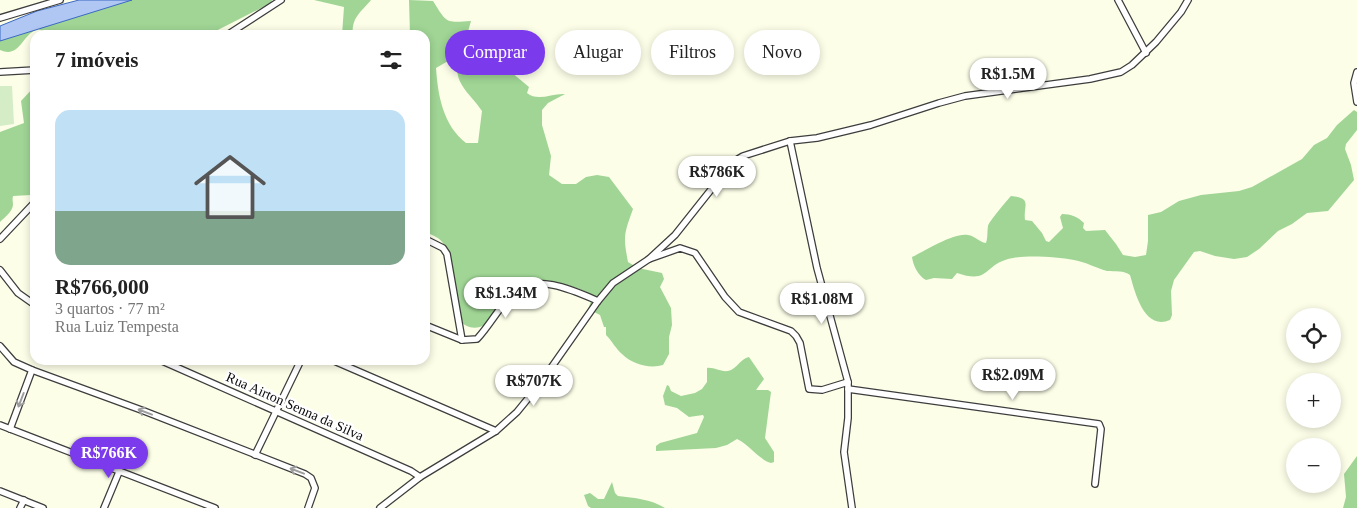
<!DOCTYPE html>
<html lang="pt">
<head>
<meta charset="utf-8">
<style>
  :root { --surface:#fff; --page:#f6f6f6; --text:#222; --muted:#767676; --accent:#7c3aed }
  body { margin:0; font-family:Georgia,serif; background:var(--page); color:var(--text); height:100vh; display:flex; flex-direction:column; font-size:19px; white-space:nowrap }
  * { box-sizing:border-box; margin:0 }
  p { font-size:16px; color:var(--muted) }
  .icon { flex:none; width:28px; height:28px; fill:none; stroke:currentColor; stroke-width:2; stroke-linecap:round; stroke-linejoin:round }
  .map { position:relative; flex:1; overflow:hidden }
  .drawer { position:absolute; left:30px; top:30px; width:400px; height:335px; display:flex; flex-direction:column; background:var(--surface); border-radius:15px; box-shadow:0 2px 8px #0003 }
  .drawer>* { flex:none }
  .banner { position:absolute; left:445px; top:30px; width:475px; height:45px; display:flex; gap:10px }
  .buttons { position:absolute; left:1286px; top:308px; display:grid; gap:10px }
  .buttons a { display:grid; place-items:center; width:55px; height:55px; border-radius:50%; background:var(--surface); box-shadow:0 2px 8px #0003; font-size:25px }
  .price { position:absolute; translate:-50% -42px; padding:0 11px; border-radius:18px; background:#fff; color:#222; font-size:16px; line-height:32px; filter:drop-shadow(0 1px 2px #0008) }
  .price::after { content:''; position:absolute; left:50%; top:30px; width:15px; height:11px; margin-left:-8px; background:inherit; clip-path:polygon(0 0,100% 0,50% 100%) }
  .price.selected { background:var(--accent); color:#fff }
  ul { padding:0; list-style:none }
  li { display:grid; align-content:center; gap:10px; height:265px; padding:0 25px }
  li span { display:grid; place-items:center; height:155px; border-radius:15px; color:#555 }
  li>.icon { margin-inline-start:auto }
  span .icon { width:90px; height:90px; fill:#fffc; stroke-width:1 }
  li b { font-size:21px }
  h2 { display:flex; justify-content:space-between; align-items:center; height:60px; padding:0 25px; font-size:21px }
  .chip { padding:0 18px; border-radius:22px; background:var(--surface); box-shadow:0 2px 8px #0003; font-size:18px; line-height:45px }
  .chip.selected { background:var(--accent); color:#fff }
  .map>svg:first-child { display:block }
  .forest { fill:#a0d595 }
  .pitch { fill:#d5edc6 }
  .water { fill:#afc7f2; stroke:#3a68c5 }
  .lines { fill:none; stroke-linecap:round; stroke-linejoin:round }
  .street-casing { stroke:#3d3d3d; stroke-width:8 }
  .street { stroke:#fff; stroke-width:5.5 }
  .oneway { stroke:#9d9d9d }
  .labels { text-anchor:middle; stroke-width:5; stroke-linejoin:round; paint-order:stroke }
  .street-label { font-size:14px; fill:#0a0a0a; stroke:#fff }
</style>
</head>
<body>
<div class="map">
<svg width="1357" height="508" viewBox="0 0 1357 508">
  <rect width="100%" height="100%" fill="#fcfee8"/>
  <g class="forest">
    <path d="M97,0H272L271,3L208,35H51L38,29C22,34 20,59 0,50V33Z"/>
    <path d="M314,0H371C361,12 351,18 353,35H342L344,7Z"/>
    <path d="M409,0L433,1C447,23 445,23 471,21L463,49L455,57L436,68C438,96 443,125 466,143H478L482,111C469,92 453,84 458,59C473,46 480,47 498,52L511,72L529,87L527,93C538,102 552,93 565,94L548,103L542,110V125L551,156L549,175L562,184H576L586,177L597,175L609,177L633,209C624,234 623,236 628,262L638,268L662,273L664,279L660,287L671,308L672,325L669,337V354L663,365C649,369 632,364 622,354C616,349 612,341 606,335V327H604L600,315L588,309C591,302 593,298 587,292C574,286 534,273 523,286L524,292C518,291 510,292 506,296C500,302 498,310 494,316C484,330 469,332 458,319C455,300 453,260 444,245C441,238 432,235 425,232V35H410Z"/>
    <path d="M35,86V193L31,195L13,196C12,199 13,202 13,205C12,212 5,217 0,222V132L24,123L21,101Z"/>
    <path d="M1354,110L1357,112V130L1346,144L1345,149L1351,165L1354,180L1328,211L1307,213L1292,224L1278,231L1259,249L1247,257L1234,259L1215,256L1200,251L1194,252L1174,280L1171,291L1172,315L1170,320C1144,331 1135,292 1130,275C1124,270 1115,272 1107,271C1096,268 1086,262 1074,260C1057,257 1030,255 1013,258C983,263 991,285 957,273L952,279L934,278L926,280C918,276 913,265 912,257C925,251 954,232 968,235C975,236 979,242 986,243C988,237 987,232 988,226C988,223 1008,199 1011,196C1033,198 1023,205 1025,220L1032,221L1042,233L1046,241L1049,242L1063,228L1060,217L1062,214C1071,214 1078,217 1084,223L1083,228L1086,231L1105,230L1116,244L1123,255L1135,257L1146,255L1148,241V215L1161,212L1179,201L1201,195L1239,191L1252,187L1302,159L1314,145L1327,138L1337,125Z"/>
    <path d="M749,357L764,379L756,390H768L771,392L765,438L774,452V462L771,463C758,459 750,445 737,439L727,445L716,448L656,451V446L660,443L697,433L704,417L703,415L689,417L677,408L665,405L663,396L667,385L669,386L671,391L681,396L695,393L702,389L707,382V368C714,367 720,372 728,371C737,369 740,359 749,357Z"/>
    <polygon points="1357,456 1357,508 1343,508 1346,497 1344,474"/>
    <path d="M612,482L615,493L618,496C635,498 650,499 665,508H591L588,506L584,495L590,493L598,499H604Z"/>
  </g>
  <polygon class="pitch" points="0,86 12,86 14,124 0,126"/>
  <polygon class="water" points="79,0 132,0 0,41 0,26 37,11"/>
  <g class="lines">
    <g class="street-casing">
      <g id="street">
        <polyline points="1118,0 1146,53"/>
        <polyline points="0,18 60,0"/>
        <polyline points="227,35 281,0"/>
        <polyline points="0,72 35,70"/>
        <polyline points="1357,72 1354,83 1357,102"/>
        <polyline points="790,141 817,268 848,382 848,418 844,452 852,508"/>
        <polyline points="0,239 35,202"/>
        <polyline points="425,239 443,248 447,254 462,340"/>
        <polyline points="649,259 680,248 695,253 725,297 739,312 791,331 796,336 800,343 809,389 822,390 848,382"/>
        <polyline points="0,270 18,293 35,305"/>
        <path d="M425,325L462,340L477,339C490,325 500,306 513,293C534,272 575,291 598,301"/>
        <polyline points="0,346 14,362 32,370 144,411 305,474 311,478 315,488 308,508"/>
        <polyline points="160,360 411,471 420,477"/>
        <polyline points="332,360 496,431"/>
        <polyline points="848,389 1099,424 1101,429 1095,484"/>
        <polyline points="0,425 215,508"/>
        <polyline points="10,429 32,370"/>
        <polyline points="255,455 301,360"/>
        <polyline points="0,491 43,508"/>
        <polyline points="20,508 24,500"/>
        <polyline points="104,508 119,472"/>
        <polyline points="380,508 420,477 496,431 517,412 539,385 598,301 613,283 649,259 675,235 733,162 743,156 790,141 817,138 871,125 939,103 965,96 1090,79 1121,72 1132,65 1156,42 1181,12 1188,0"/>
      </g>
    </g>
    <use href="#street" class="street"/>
  </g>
  <defs><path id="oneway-shaft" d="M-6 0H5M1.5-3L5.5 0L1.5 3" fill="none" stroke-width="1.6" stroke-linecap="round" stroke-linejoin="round" transform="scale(1.25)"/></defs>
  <g class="oneway">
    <use href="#oneway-shaft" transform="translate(21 400) rotate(111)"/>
    <use href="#oneway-shaft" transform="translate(145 412) rotate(-159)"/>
    <use href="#oneway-shaft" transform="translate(297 471) rotate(-159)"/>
  </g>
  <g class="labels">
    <g class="street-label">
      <text transform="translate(295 406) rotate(24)" y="5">Rua Airton Senna da Silva</text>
    </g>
  </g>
</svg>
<div class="buttons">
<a><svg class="icon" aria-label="locate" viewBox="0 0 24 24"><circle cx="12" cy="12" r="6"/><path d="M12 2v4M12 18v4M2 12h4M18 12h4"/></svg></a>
<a>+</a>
<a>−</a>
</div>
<b class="price" style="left:1008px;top:100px">R$1.5M</b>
<b class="price" style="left:717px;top:198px">R$786K</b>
<b class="price" style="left:506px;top:319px">R$1.34M</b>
<b class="price" style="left:822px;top:325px">R$1.08M</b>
<b class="price" style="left:1013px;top:401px">R$2.09M</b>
<b class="price" style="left:534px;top:407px">R$707K</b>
<b class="price selected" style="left:109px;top:479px">R$766K</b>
<div class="banner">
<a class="chip selected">Comprar</a>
<a class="chip">Alugar</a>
<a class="chip">Filtros</a>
<a class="chip">Novo</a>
</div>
<section class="drawer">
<h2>7 imóveis<svg class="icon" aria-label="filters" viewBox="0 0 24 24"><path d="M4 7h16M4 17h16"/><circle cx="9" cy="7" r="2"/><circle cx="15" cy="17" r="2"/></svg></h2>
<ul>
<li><span style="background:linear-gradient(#bfe0f5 65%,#7fa58c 0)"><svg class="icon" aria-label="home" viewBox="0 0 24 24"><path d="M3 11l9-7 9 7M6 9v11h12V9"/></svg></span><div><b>R$766,000</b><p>3 quartos · 77 m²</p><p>Rua Luiz Tempesta</p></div></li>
</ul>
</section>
</div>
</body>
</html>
